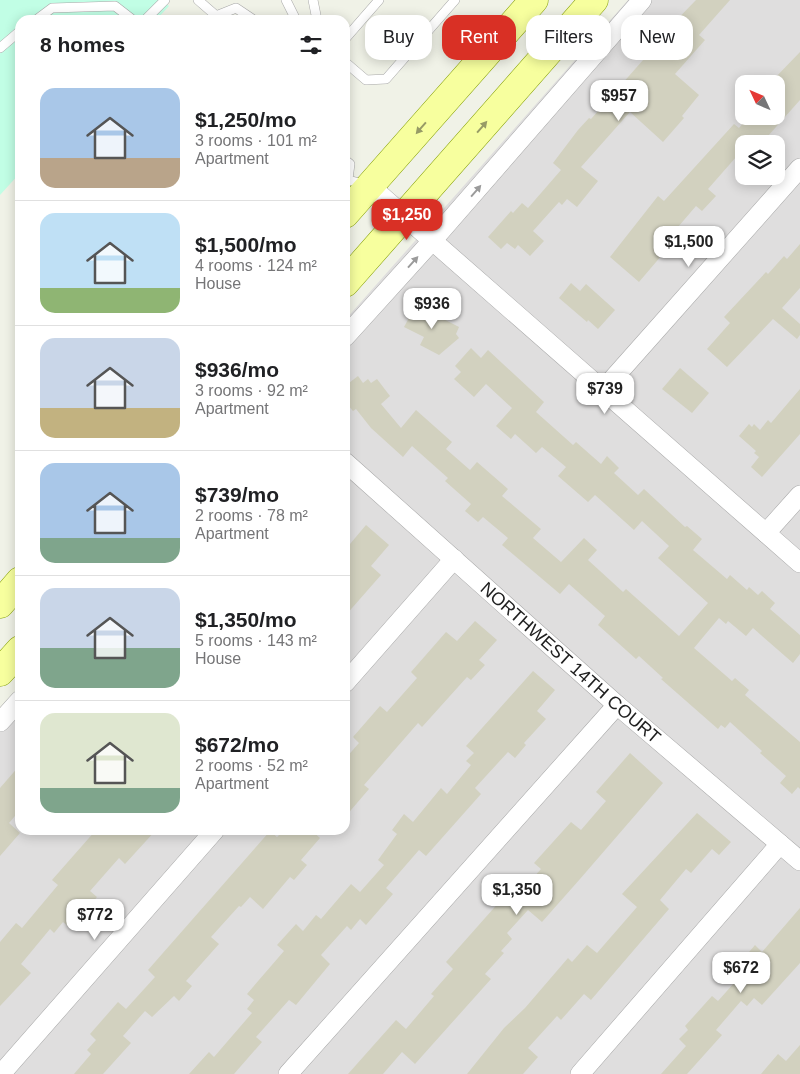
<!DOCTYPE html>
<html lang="en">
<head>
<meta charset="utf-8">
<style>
  :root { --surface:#fff; --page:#f6f6f6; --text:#202124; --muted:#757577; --line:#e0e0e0; --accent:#d93025 }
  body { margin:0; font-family:Helvetica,sans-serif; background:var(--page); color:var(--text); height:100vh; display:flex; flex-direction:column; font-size:19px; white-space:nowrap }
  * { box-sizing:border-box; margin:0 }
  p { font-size:16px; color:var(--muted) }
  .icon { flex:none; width:28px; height:28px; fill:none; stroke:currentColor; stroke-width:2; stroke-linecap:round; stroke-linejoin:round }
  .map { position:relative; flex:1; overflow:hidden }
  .panel { position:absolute; left:15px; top:15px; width:335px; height:820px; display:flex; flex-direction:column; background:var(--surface); border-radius:15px; box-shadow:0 2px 12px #0003 }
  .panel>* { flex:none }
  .banner { position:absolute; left:365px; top:15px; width:360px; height:45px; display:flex; gap:10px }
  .needle { width:32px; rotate:314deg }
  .fabs { position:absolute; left:735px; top:75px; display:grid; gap:10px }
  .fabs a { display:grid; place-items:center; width:50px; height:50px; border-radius:10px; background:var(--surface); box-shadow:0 2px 12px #0003; font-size:25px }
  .price { position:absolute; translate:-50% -42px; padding:0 11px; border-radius:10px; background:#fff; color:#222; font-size:16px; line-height:32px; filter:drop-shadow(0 1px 2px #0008) }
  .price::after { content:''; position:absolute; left:50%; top:30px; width:15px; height:11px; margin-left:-8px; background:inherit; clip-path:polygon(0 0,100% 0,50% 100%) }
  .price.current { background:var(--accent); color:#fff }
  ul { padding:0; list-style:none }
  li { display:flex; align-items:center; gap:15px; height:125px; padding:0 25px }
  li+li { border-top:1px solid var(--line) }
  li span { display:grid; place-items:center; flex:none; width:140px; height:100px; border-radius:15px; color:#555 }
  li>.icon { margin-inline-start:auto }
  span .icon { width:60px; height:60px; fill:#fffc; stroke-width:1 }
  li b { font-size:21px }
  h2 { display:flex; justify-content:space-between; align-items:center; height:60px; padding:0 25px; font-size:21px }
  .pill { padding:0 18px; border-radius:15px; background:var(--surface); box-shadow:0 2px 12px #0003; font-size:18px; line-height:45px }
  .pill.current { background:var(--accent); color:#fff }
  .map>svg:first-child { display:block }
  .residential { fill:#dfdede; fill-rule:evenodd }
  .park { fill:#c1fee5 }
  .building { fill:#d2d1bf }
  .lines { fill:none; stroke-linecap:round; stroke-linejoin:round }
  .service-casing { stroke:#a8a8a8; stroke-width:10 }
  .minor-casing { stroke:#a8a8a8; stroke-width:20 }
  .primary-casing { stroke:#819d00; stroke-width:29 }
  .service { stroke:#fff; stroke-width:9 }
  .minor { stroke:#fff; stroke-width:19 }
  .primary { stroke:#f7ff9e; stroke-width:28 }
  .oneway { fill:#979b66 }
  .oneway2 { fill:#9b9b9b }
  .labels { text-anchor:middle; stroke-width:4.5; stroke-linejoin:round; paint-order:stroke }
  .street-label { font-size:18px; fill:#212121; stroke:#fff }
</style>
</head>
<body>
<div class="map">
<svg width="800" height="1074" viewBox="0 0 800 1074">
  <rect width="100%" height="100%" fill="#f0f2e7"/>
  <path class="residential" d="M628,0H800V1074H0V710L20,688V830H345V320ZM744,84H776V116H744ZM744,144H776V176H744Z"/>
  <polygon class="park" points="0,0 162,0 169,6 156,20 20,20 20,173 0,195"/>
  <g class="building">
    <polygon points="696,0 730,0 699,35 705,40 675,74 699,95 682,116 684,118 663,142 630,112 581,167 598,181 577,207 567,199 562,205 559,202 533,231 544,241 530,256 518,245 515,249 507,243 501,249 488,237 511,211 513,213 522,203 528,208 561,170 553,163 578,130 589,118 591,119 666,34 664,33"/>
    <polygon points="800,52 800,100 761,144 744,144 744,148 708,189 716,196 702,211 696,206 666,241 669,243 660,253 662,255 639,282 610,257 658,196 664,201 734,124 739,128 749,116 776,116 776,84 771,82"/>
    <polygon points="800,244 800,288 782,308 800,324 800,335 797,339 773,319 727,367 707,349 730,323 724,317 766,272 768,274 784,256 787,259"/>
    <polygon points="571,283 580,291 586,284 615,310 598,329 588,320 587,322 559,298"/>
    <polygon points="416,305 459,327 456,334 459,338 439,355 420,345 424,337 404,327"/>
    <polygon points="471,348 481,358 488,350 544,402 536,412 573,445 576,442 601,464 607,456 619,468 614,473 638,495 644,489 685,527 687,526 702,539 693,550 727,579 730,575 747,590 749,587 758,595 762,591 775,603 770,609 800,635 800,654 793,663 753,628 746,636 728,621 726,624 719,618 694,648 732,681 735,678 749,690 745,695 800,742 800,789 798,787 792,794 780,783 786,776 760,753 762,751 730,722 725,728 721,725 718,729 661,679 663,678 639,656 636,659 598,625 605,616 569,584 560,594 502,545 508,538 483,517 478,522 465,511 471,504 445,481 448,478 412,446 403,457 371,428 356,409 353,411 345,402 345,386 358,376 363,383 368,379 371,383 377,379 390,396 381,404 401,428 416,410 452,442 446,449 470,470 477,462 508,489 502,496 541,529 533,538 561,562 584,538 597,550 588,560 623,592 626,589 679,636 708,603 658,558 669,546 642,521 634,530 595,495 588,502 558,476 566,467 542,447 536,453 515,434 511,439 496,426 512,408 486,384 474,397 454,379 461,372 455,366"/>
    <polygon points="680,368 709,393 692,413 662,389"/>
    <polygon points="800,389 800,434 762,477 751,467 759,457 754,453 756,451 739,436 749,424 752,427 754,424 760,430 768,420 771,423"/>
    <polygon points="366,525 389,545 371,566 381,575 345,616 345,550"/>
    <polygon points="475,621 497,640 479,660 485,665 471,680 467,677 422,727 418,723 364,785 369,789 345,817 345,759 359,743 353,737 380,706 387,712 417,678 411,672 446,632 457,641"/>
    <polygon points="533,671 555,690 537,711 546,719 524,743 526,745 515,758 508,752 475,788 481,794 426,856 419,850 386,888 393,894 366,925 360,919 351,930 347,926 321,955 330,964 296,1005 289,1000 256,1037 262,1042 234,1074 189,1074 209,1052 214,1057 252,1013 247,1009 254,1000 247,994 284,951 277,945 296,924 303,931 316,915 321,919 351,884 360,892 384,865 378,860 397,834 392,830 404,814 413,822 441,788 447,794 471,765 466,761 474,753 466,746"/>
    <polygon points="630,753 663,783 580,879 542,922 528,910 507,933 512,939 501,951 504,953 485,974 491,979 415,1064 402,1052 383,1074 348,1074 396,1020 406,1029 434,996 431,994 453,969 446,962 501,900 508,906 541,869 534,863 571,822 581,830 606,801 596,792"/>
    <polygon points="20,765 20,810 9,823 20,833 0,856 0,788"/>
    <polygon points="697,813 731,842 719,855 712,849 691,873 686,869 660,900 669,909 591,1000 584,994 561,1020 557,1016 528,1048 538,1057 523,1074 467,1074 504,1028 525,1008 568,958 572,962 587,945 597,953 637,907 622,894"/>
    <polygon points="96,830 156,830 125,864 119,858 90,891 97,897 70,928 63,922 54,933 50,929 21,964 31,973 0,1006 0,942 16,923 22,928 58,885 52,880"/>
    <polygon points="284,830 311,830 320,838 301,860 307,865 294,880 290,877 263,909 250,897 241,907 239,906 211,937 219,944 186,981 192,986 179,1001 174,996 152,1017 145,1011 123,1036 131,1043 103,1074 74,1074 91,1054 87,1050 96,1040 90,1034 118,1002 126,1009 155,977 148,970 270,831 277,837"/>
    <polygon points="800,908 800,963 762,1005 754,998 747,1006 741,1001 716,1030 722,1035 687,1074 661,1074 686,1046 679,1039 688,1030 685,1026 712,996 718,1001 751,964 744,958 755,945 762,952"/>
    <polygon points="800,1045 800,1074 761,1074 778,1054 786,1061"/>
  </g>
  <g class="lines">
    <g class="service-casing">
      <g id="service">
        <polyline points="198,0 221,20"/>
        <polyline points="286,0 296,20"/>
        <polyline points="313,0 317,20"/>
        <polyline points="216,16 236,8 254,20"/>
        <polyline points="36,20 52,8 115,6 133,20"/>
        <polyline points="145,20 165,0"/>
        <polyline points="345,39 379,0"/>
        <polyline points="0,48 20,31"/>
        <polyline points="345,62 366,80 386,79 455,0"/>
        <polyline points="345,160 350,164 348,179"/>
        <polyline points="345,179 366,185"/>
      </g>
    </g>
    <g class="minor-casing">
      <g id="minor">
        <polyline points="370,186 800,563"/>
        <polyline points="345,337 432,241 642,0"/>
        <polyline points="603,390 800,168"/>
        <path id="s1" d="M345,462L617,705L800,861"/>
        <polyline points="766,533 800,495"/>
        <polyline points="345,683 454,559"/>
        <polyline points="0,722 20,700"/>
        <polyline points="1,1074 215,830"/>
        <polyline points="288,1074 617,705"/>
        <polyline points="580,1074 780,844"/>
      </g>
    </g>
    <g class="primary-casing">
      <g id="primary">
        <polyline points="345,214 534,0"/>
        <polyline points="345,283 594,0"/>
        <polyline points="0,604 20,581"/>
        <polyline points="0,672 20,650"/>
      </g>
    </g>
    <use href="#service" class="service"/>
    <use href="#minor" class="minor"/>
    <use href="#primary" class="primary"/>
  </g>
  <defs><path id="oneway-solid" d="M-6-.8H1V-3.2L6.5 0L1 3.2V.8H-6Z" transform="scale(1.25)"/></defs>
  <g class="oneway">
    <use href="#oneway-solid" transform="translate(482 127) rotate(-49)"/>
    <use href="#oneway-solid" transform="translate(421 128) rotate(131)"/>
  </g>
  <g class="oneway2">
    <use href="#oneway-solid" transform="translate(476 191) rotate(-49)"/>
    <use href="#oneway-solid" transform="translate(413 262) rotate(-48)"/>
  </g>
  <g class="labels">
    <g class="street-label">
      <text dy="6" stroke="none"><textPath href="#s1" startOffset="302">NORTHWEST 14TH COURT</textPath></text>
    </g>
  </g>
</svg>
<div class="fabs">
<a><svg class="needle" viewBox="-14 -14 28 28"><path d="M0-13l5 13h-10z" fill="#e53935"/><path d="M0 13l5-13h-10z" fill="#757577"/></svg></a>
<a><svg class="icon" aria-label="layers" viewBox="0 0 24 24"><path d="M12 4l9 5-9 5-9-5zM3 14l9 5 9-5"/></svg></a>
</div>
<b class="price" style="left:619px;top:122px">$957</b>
<b class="price current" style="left:407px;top:241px">$1,250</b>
<b class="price" style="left:689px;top:268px">$1,500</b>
<b class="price" style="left:432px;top:330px">$936</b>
<b class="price" style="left:605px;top:415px">$739</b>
<b class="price" style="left:517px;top:916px">$1,350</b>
<b class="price" style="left:95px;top:941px">$772</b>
<b class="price" style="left:741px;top:994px">$672</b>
<div class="banner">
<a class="pill">Buy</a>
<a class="pill current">Rent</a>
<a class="pill">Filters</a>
<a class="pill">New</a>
</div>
<section class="panel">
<h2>8 homes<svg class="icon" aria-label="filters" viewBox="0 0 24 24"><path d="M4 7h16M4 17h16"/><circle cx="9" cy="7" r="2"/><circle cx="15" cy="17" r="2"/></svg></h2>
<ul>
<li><span style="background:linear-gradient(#a9c7e8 70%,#b9a48a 0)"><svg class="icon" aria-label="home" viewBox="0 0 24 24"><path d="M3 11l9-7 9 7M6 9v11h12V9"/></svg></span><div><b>$1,250/mo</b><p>3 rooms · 101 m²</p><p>Apartment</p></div></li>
<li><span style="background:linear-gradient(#bfe0f5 75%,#8fb573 0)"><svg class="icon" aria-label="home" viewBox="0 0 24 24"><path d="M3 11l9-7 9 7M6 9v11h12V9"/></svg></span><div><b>$1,500/mo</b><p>4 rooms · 124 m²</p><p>House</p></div></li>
<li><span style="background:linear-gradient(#c9d6e8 70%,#c2b280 0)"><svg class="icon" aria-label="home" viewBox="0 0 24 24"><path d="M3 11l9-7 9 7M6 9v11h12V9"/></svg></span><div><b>$936/mo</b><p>3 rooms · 92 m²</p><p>Apartment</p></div></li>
<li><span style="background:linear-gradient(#a9c7e8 75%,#7fa58c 0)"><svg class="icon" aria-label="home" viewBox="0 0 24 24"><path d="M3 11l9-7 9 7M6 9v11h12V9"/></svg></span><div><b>$739/mo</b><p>2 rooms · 78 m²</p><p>Apartment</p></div></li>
<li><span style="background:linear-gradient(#c9d6e8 60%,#7fa58c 0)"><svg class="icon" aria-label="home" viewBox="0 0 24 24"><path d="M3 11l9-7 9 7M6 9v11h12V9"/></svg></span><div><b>$1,350/mo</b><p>5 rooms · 143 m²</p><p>House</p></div></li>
<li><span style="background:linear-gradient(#dfe7d0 75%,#7fa58c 0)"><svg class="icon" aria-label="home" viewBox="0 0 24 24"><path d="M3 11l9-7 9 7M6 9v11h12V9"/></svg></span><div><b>$672/mo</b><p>2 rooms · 52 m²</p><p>Apartment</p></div></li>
</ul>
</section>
</div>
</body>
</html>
